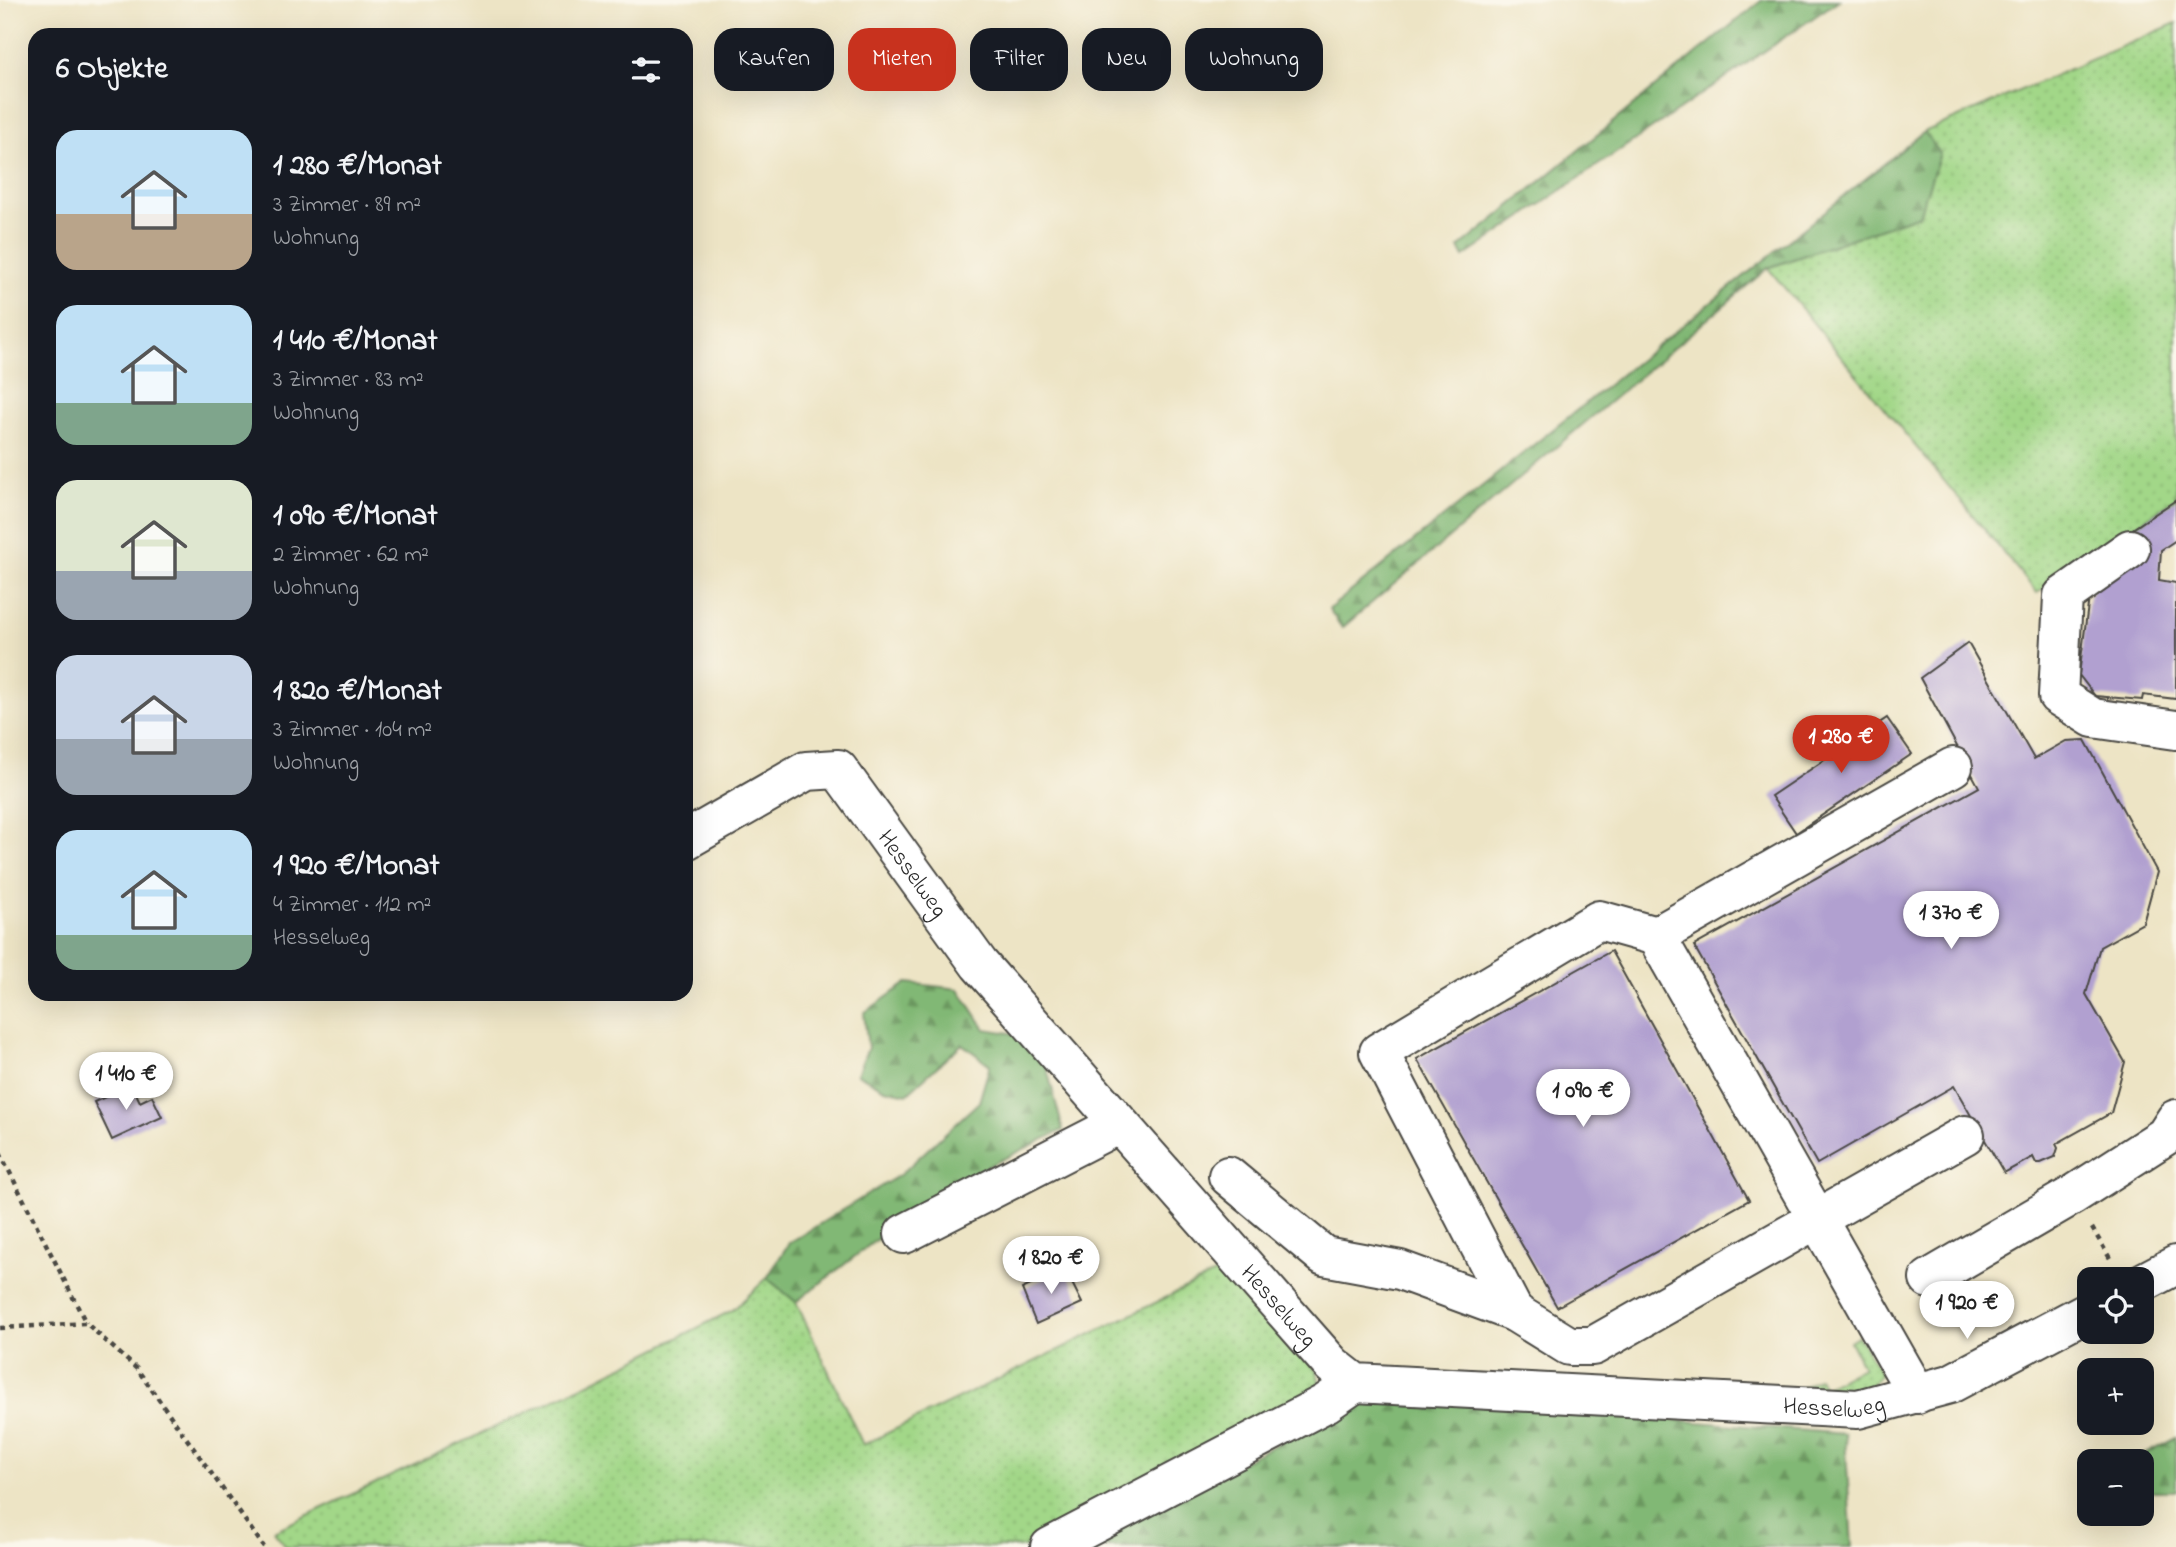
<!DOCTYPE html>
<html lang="de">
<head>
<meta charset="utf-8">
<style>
  :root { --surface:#171b24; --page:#242831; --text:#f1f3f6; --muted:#9ea1a6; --accent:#c8321e }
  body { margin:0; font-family:"Indie Flower",sans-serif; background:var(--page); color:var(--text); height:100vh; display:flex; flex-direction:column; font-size:26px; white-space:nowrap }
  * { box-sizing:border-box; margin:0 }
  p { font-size:23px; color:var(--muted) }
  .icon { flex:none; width:38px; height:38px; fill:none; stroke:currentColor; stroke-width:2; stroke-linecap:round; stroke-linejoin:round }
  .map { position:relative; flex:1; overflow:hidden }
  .drawer { position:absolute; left:28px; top:28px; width:665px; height:973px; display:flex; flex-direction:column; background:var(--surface); border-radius:21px; box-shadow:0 7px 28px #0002 }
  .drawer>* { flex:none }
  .banner { position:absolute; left:714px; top:28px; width:665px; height:63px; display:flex; gap:14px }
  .controls { position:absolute; left:2077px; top:1267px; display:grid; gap:14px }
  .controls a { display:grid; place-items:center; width:77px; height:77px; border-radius:14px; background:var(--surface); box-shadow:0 7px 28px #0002; font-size:35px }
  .price { position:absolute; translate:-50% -60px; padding:0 16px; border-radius:24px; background:#fff; color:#222; font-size:23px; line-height:46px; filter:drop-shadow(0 2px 4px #0008) }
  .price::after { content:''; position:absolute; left:50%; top:42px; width:21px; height:16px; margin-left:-10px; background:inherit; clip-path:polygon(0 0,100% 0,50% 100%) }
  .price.on { background:var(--accent); color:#fff }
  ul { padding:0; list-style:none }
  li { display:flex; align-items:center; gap:21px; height:175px; padding:0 28px }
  li span { display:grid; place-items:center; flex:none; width:196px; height:140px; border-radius:21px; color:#555 }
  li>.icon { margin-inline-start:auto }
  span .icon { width:84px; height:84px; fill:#fffc; stroke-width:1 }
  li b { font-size:30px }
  h2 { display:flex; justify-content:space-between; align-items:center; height:84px; padding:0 28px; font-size:30px }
  .tag { padding:0 24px; border-radius:21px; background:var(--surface); box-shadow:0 7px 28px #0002; font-size:24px; line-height:63px }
  .tag.on { background:var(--accent); color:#fff }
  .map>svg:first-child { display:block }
  .grass { fill:url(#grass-dots); stroke:#66815a; stroke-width:2 }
  .forest { fill:url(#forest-firs); stroke:#567250; stroke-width:2 }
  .building { fill:#b1a0d0 }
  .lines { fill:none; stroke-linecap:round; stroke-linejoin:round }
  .minor-casing { stroke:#484742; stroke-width:42 }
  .path { stroke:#484742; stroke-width:4.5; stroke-dasharray:5 5; stroke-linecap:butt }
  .minor { stroke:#fff; stroke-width:38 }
  .labels { text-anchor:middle; stroke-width:7; stroke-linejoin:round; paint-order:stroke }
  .street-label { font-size:24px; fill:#2b2b2b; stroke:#fbf7ec }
</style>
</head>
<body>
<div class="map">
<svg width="2176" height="1547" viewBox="0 0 2176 1547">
  <defs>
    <pattern id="grass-dots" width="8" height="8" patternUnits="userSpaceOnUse" patternTransform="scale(1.75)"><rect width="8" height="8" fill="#a2d788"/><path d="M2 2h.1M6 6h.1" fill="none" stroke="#8cb976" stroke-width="1.8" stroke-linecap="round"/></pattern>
    <pattern id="forest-firs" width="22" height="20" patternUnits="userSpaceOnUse" patternTransform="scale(1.75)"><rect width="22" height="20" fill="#81b874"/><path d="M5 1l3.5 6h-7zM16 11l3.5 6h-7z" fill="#6a965f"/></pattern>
  </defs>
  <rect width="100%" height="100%" fill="#fbf7ec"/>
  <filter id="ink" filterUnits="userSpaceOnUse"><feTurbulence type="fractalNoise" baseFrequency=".0143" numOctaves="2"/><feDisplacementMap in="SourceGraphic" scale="14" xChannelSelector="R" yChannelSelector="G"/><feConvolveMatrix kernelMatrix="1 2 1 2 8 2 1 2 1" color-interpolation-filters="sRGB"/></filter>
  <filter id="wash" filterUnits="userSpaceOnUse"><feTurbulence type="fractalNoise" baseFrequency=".00686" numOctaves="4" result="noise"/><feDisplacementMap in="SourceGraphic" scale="28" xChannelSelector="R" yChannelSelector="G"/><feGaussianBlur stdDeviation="1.57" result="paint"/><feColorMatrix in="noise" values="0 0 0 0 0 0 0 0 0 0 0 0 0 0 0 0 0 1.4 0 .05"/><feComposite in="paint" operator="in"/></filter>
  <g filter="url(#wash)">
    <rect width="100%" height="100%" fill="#ede4c5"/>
    <g class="grass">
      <polygon points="2176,23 2176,498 2037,593 1768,268 1919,215 1940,154 1924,132"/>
      <polygon points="1229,1267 1317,1370 1320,1387 1304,1401 1025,1547 286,1547 274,1531 589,1383 733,1310 767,1278 796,1302 863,1445"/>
      <path d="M1858,1336L1881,1374C1857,1405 1825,1397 1791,1393L1819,1378L1824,1388L1863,1367L1850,1341Z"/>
    </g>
    <g class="forest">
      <polygon points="1762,0 1839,0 1464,257 1459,248"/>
      <polygon points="1924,132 1940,153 1919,215 1768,268 1342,628 1329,609"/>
      <polygon points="907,983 959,989 985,1029 1023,1035 1046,1065 1063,1130 943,1188 796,1302 767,1278 789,1243 901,1174 979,1102 990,1065 962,1044 907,1094 885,1089 857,1074 868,1048 864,1013"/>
      <polygon points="1377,1396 1845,1434 1852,1547 1078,1547 1332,1415"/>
      <polygon points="2176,1438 2176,1491 2142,1491 2142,1461 2132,1461"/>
    </g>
    <g id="blocks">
      <g class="building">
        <polygon points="2176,500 2176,540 2161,550 2159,580 2176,583 2176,699 2143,695 2142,700 2095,696 2079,675 2089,597 2122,536"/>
        <polygon points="1968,643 2034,759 2066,741 2085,740 2157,872 2143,923 2100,947 2086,994 2125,1062 2111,1113 2056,1144 2058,1148 2055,1157 2041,1163 2036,1163 2033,1157 2004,1173 1954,1086 1817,1164 1694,946 1979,787 1920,678"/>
        <polygon points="1887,718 1912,754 1796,833 1771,796"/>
        <polygon points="1611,951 1749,1200 1557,1307 1417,1059"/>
        <polygon points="132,1085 140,1102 152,1096 162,1117 112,1140 94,1102"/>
        <polygon points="1065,1269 1082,1303 1036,1324 1022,1289"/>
      </g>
    </g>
  </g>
  <g filter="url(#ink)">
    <use href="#blocks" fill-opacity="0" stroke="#484742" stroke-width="2"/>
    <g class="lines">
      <g class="minor-casing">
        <g id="minor">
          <polyline points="2130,549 2063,596 2058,696 2093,718 2176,730"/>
          <path id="s1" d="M686,840L806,771L838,769L979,964L1332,1365L1355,1383L1858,1409L1950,1384L2090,1310"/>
          <polyline points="1228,1176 1324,1256 1400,1270 1514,1312 1379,1052 1599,920 1656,936"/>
          <polyline points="904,1234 1119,1124"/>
          <polyline points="1929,1279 2073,1195 2165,1136 2176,1119"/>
          <polyline points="2142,1283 2176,1265"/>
          <polyline points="1514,1312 1569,1346 1593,1346 1965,1135"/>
          <polyline points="1917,1394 1656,936 1953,767"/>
          <polyline points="1050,1547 1326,1403 1355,1383"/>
        </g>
      </g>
      <g class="path">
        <polyline points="0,1153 86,1323"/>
        <polyline points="2092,1228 2111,1260"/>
        <polyline points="0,1328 86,1323 137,1369 264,1547"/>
      </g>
      <use href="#minor" class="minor"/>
    </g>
  </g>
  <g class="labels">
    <g class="street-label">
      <text dy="8" stroke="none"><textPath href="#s1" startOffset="299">Hesselweg</textPath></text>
      <text dy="8" stroke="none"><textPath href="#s1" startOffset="866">Hesselweg</textPath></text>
      <text dy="8" stroke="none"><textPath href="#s1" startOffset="1454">Hesselweg</textPath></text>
    </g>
  </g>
</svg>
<div class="controls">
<a><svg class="icon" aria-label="locate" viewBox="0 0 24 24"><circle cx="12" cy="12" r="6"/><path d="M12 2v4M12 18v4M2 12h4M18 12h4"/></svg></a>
<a>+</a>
<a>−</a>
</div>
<b class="price on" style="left:1841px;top:775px">1 280 €</b>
<b class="price" style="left:1951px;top:951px">1 370 €</b>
<b class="price" style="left:126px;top:1112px">1 410 €</b>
<b class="price" style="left:1583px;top:1129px">1 090 €</b>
<b class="price" style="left:1051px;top:1296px">1 820 €</b>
<b class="price" style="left:1967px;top:1341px">1 920 €</b>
<div class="banner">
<a class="tag">Kaufen</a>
<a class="tag on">Mieten</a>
<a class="tag">Filter</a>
<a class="tag">Neu</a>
<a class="tag">Wohnung</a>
</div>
<section class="drawer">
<h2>6 Objekte<svg class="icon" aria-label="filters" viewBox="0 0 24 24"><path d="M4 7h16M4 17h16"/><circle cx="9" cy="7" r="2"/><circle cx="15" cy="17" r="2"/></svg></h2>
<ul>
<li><span style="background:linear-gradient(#bfe0f5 60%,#b9a48a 0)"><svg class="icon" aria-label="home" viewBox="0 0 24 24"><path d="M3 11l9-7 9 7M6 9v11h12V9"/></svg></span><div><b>1 280 €/Monat</b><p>3 Zimmer · 89 m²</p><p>Wohnung</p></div></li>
<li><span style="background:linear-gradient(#bfe0f5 70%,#7fa58c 0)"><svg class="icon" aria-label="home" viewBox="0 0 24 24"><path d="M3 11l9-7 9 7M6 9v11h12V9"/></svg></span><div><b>1 410 €/Monat</b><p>3 Zimmer · 83 m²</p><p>Wohnung</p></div></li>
<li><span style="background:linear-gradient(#dfe7d0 65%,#9aa5b1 0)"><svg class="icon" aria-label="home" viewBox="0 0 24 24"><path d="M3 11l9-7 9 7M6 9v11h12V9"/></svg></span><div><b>1 090 €/Monat</b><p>2 Zimmer · 62 m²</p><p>Wohnung</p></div></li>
<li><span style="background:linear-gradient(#c9d6e8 60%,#9aa5b1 0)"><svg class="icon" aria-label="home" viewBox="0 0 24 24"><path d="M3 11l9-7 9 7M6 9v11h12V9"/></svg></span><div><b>1 820 €/Monat</b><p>3 Zimmer · 104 m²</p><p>Wohnung</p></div></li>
<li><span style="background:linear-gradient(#bfe0f5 75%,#7fa58c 0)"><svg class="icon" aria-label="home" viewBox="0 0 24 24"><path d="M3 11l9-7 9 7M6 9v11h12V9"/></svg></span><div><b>1 920 €/Monat</b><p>4 Zimmer · 112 m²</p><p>Hesselweg</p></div></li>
</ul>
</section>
</div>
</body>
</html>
